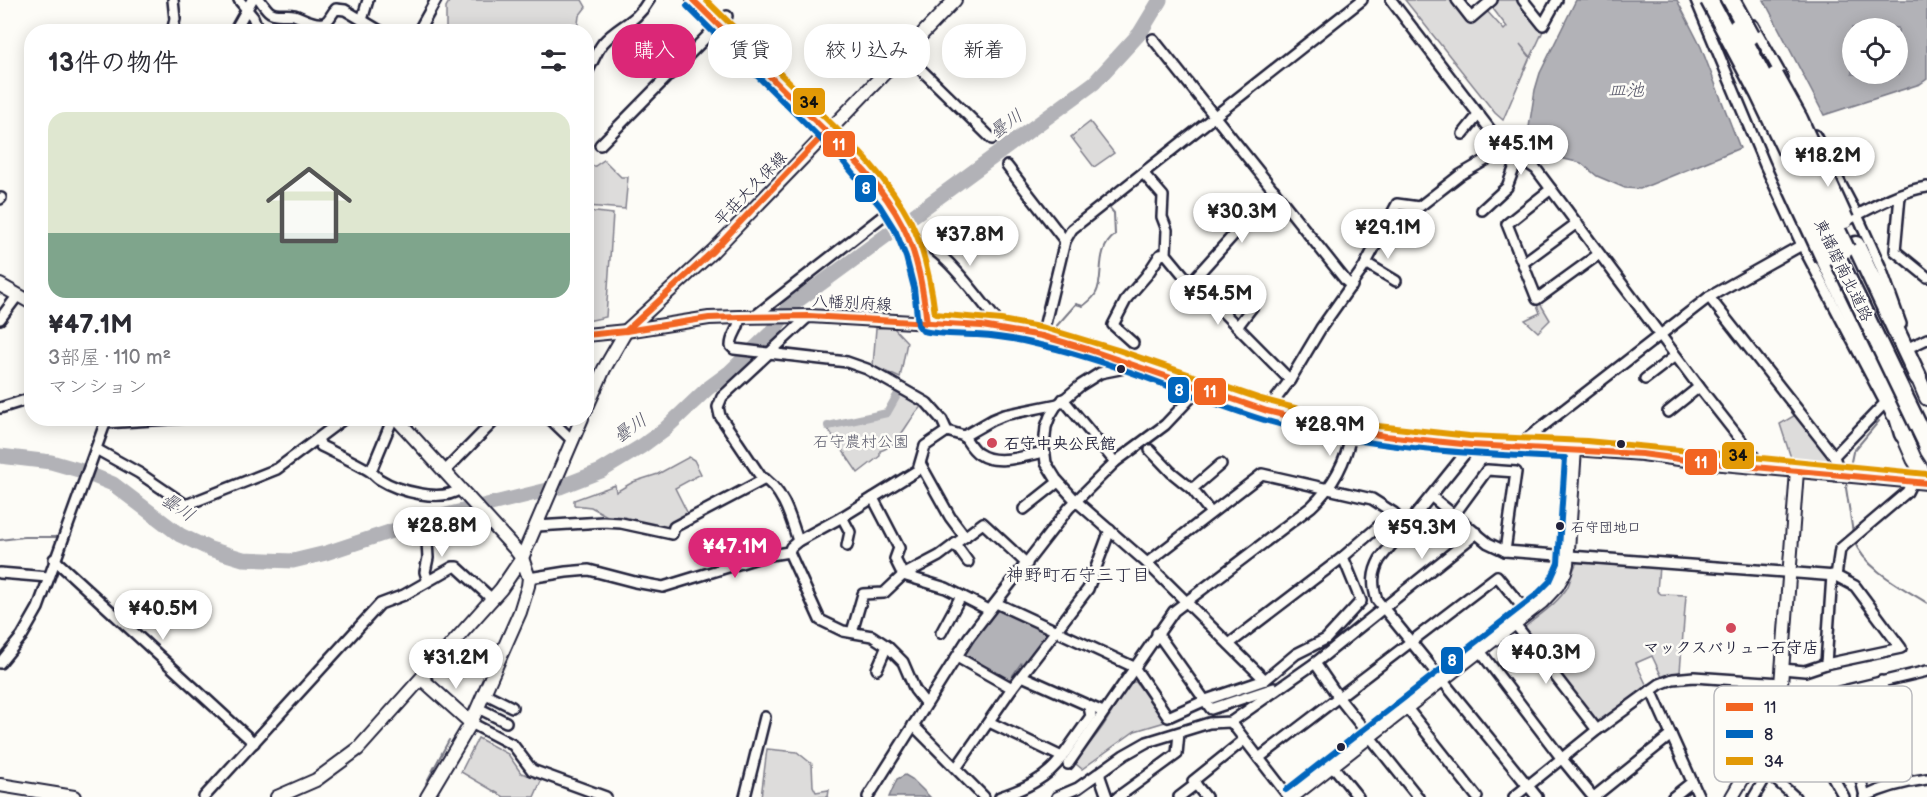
<!DOCTYPE html>
<html lang="ja">
<head>
<meta charset="utf-8">
<style>
  :root { --surface:#fff; --page:#f2f2f3; --text:#2b2b33; --muted:#7c7c81; --line:#e1e1e2; --accent:#db2777 }
  body { margin:0; font-family:"Balsamiq Sans","Klee One",sans-serif; background:var(--page); color:var(--text); height:100vh; display:flex; flex-direction:column; font-size:22px; white-space:nowrap }
  * { box-sizing:border-box; margin:0 }
  p { font-size:20px; color:var(--muted) }
  .icon { flex:none; width:33px; height:33px; fill:none; stroke:currentColor; stroke-width:2; stroke-linecap:round; stroke-linejoin:round }
  .map { position:relative; flex:1; overflow:hidden }
  .details { position:absolute; left:24px; top:24px; width:570px; height:402px; display:flex; flex-direction:column; background:var(--surface); border-radius:24px; box-shadow:0 3px 15px #0003 }
  .details>* { flex:none }
  .hud { position:absolute; left:612px; top:24px; width:570px; height:54px; display:flex; gap:12px }
  .fabs { position:absolute; left:1842px; top:18px; display:grid; gap:12px }
  .fabs a { display:grid; place-items:center; width:66px; height:66px; border-radius:50%; background:var(--surface); box-shadow:0 3px 15px #0003; font-size:30px }
  .price { position:absolute; translate:-50% -51px; padding:0 14px; border-radius:21px; background:#fff; color:#222; font-size:20px; line-height:39px; filter:drop-shadow(0 2px 3px #0008) }
  .price::after { content:''; position:absolute; left:50%; top:36px; width:18px; height:14px; margin-left:-9px; background:inherit; clip-path:polygon(0 0,100% 0,50% 100%) }
  .price.current { background:var(--accent); color:#fff }
  ul { padding:0; list-style:none }
  li { display:grid; align-content:center; gap:12px; height:318px; padding:0 24px }
  li+li { border-top:2px solid var(--line) }
  li span { display:grid; place-items:center; height:186px; border-radius:18px; color:#555 }
  li>.icon { margin-inline-start:auto }
  span .icon { width:108px; height:108px; fill:#fffc; stroke-width:1 }
  li b { font-size:26px }
  h2 { display:flex; justify-content:space-between; align-items:center; height:72px; padding:0 24px; font-size:26px }
  .pill { padding:0 21px; border-radius:24px; background:var(--surface); box-shadow:0 3px 15px #0003; font-size:21px; line-height:54px }
  .pill.current { background:var(--accent); color:#fff }
  .map>svg:first-child { display:block }
  .green { fill:#dddcdb; stroke:#807f8b; stroke-width:1.5 }
  .water { fill:#b2b2b7; stroke:#787885; stroke-width:1.5; fill-rule:evenodd }
  .lines { fill:none; stroke-linecap:round; stroke-linejoin:round }
  .stream { stroke:#787885; stroke-width:2 }
  .canal { stroke:#b2b2b7; stroke-width:8 }
  .river { stroke:#b2b2b7; stroke-width:15 }
  .street-casing { stroke:#22223b; stroke-width:14 }
  .secondary-casing { stroke:#22223b; stroke-width:16 }
  .primary-casing { stroke:#22223b; stroke-width:18 }
  .highway-casing { stroke:#22223b; stroke-width:21 }
  .street { stroke:#fdfcf7; stroke-width:9 }
  .secondary { stroke:#fdfcf7; stroke-width:12 }
  .primary { stroke:#fdfcf7; stroke-width:14 }
  .highway { stroke:#fdfcf7; stroke-width:16 }
  .highway-bridge-casing { stroke:#22223b; stroke-width:21; stroke-linecap:butt }
  .highway-bridge { stroke:#fdfcf7; stroke-width:16 }
  .bus-1-casing { stroke:#fdfcf7; stroke-width:10 }
  .bus-2-casing { stroke:#fdfcf7; stroke-width:10 }
  .bus-3-casing { stroke:#fdfcf7; stroke-width:10 }
  .bus-1 { stroke:#f26522; stroke-width:6 }
  .bus-2 { stroke:#0065bd; stroke-width:6 }
  .bus-3 { stroke:#e29906; stroke-width:6 }
  .bus-dot { fill:#22223b; stroke:#fdfcf7; stroke-width:2 }
  .poi-dot { fill:#d1495b; stroke:#fdfcf7; stroke-width:2 }
  .labels { text-anchor:middle; stroke-width:5; stroke-linejoin:round; paint-order:stroke }
  .bus-label { font-size:14px; fill:#22223b; stroke:#fdfcf7; text-anchor:start }
  .street-label { font-size:16px; fill:#22223b; stroke:#fdfcf7 }
  .park-label { font-size:16px; fill:#5a5a6b; stroke:#fdfcf7 }
  .poi-label { font-size:16px; font-weight:bold; fill:#22223b; stroke:#fdfcf7; text-anchor:start }
  .water-label { font-size:18px; font-style:italic; fill:#545466; stroke:#fdfcf7 }
  .neighbourhood-label { font-size:18px; fill:#22223b; stroke:#fdfcf7 }
  .key { fill:#fdfcf7; stroke:#bbbbbf; stroke-width:1.5 }
  .key-label { font-size:16px; fill:#22223b }
  .line-badge { stroke:#fdfcf7; stroke-width:2 }
  .badge-label { font-size:16px; text-anchor:middle; font-weight:bold; fill:#fff }
  .pale-badge-label { font-size:16px; text-anchor:middle; font-weight:bold; fill:#111 }
</style>
</head>
<body>
<div class="map">
<svg width="1927" height="797" viewBox="0 0 1927 797">
  <rect width="100%" height="100%" fill="#fdfcf7"/>
  <filter id="ink" filterUnits="userSpaceOnUse"><feTurbulence type="fractalNoise" baseFrequency=".0167" numOctaves="2"/><feDisplacementMap in="SourceGraphic" scale="12" xChannelSelector="R" yChannelSelector="G"/><feConvolveMatrix kernelMatrix="1 2 1 2 8 2 1 2 1" color-interpolation-filters="sRGB"/></filter>
  <g filter="url(#ink)">
    <g class="green">
      <polygon points="450,0 582,0 586,7 579,16 577,31 446,31 446,7"/>
      <polygon points="1405,0 1451,0 1469,23 1486,10 1504,30 1507,27 1491,6 1498,0 1520,0 1543,31 1531,57 1520,44 1530,57 1503,120 1495,113"/>
      <polygon points="1090,122 1114,153 1094,167 1071,137"/>
      <polygon points="604,160 621,177 628,177 625,209 587,206 587,166 595,166"/>
      <polygon points="587,211 613,214 606,317 587,321"/>
      <polygon points="1540,303 1550,320 1538,332 1525,320 1540,313 1537,305"/>
      <polygon points="893,327 907,342 900,378 873,366 876,328"/>
      <path d="M901,390L924,404C908,417 902,444 880,451V456L858,473L828,429L887,414Z"/>
      <polygon points="1797,414 1833,465 1834,468 1793,464 1780,424"/>
      <polygon points="689,457 694,460 701,474 675,488 689,516 669,528 609,517 591,507 574,505 574,500 615,485 616,492 633,482 658,474"/>
      <path d="M1578,561L1659,566L1657,591L1661,594L1686,595L1680,672L1662,677L1652,656L1636,663L1647,686L1601,722L1596,721L1525,627C1539,615 1557,604 1567,588C1572,579 1572,569 1578,561Z"/>
      <path d="M1131,682H1136L1165,722L1135,731L1082,769L1076,764C1084,750 1094,739 1103,726C1113,711 1120,696 1131,682Z"/>
      <polygon points="478,738 508,754 521,773 542,779 534,797 504,797 461,772"/>
      <polygon points="767,749 797,752 812,764 813,786 816,792 829,790 828,797 761,797"/>
    </g>
    <g class="water">
      <polygon points="1576,0 1677,0 1701,47 1740,148 1640,189 1625,188 1597,176 1581,163 1560,158 1538,165 1524,158 1535,90 1540,73"/>
      <path d="M1764,0H1927V79L1920,84L1824,115ZM1898,28V74H1852V28Z"/>
      <polygon points="998,609 1045,631 1047,635 1025,666 1021,663 1008,682 964,657 963,653 993,610"/>
      <polygon points="905,775 912,779 930,797 889,797 897,779"/>
    </g>
    <g class="lines">
      <g class="stream">
        <polyline points="1192,141 1215,122"/>
        <polyline points="1152,172 1183,148"/>
        <path d="M1053,330L1076,304L1083,306C1087,303 1094,298 1096,293C1105,276 1094,251 1115,235L1114,213L1107,205"/>
        <polyline points="1849,471 1853,452 1879,421"/>
        <polyline points="1848,479 1846,488 1853,533"/>
        <polyline points="0,540 24,537 58,537"/>
        <path d="M1854,541C1866,570 1902,587 1927,603"/>
        <polyline points="426,783 449,740"/>
      </g>
      <polyline class="canal" points="828,426 887,413 900,390"/>
      <polyline class="river" points="0,456 51,462 79,470 113,484 180,535 210,549 243,559 293,561 326,553 422,521 560,487 601,471 642,446 665,429 707,389 730,372 775,329 789,307 1094,83 1140,33 1160,0"/>
      <g class="street-casing">
        <g id="street">
          <polyline points="239,0 253,17 259,32"/>
          <path d="M260,0C263,4 266,9 270,12C278,17 286,13 294,15C303,18 313,25 323,23C329,22 331,14 336,9L345,10L382,32"/>
          <polyline points="1391,0 1505,149 1536,169 1700,388 1762,467"/>
          <polyline points="1457,0 1471,18 1492,0"/>
          <polyline points="1523,0 1543,25 1557,0"/>
          <polyline points="1696,0 1765,165 1802,245 1892,416"/>
          <polyline points="362,20 368,0"/>
          <polyline points="1753,25 1783,78"/>
          <polyline points="172,32 175,19 173,0"/>
          <polyline points="234,32 252,0"/>
          <polyline points="418,32 436,0"/>
          <polyline points="1153,39 1346,281 1352,286"/>
          <polyline points="904,53 992,139"/>
          <path d="M586,74C592,64 596,52 603,43C619,25 636,23 649,0"/>
          <polyline points="1463,134 1479,114"/>
          <polyline points="1815,135 1857,215 1881,268 1901,324"/>
          <polyline points="600,145 727,16"/>
          <polyline points="1007,166 1065,241"/>
          <polyline points="1143,173 1163,196 1162,217 1167,230 1166,254 1185,277 1192,281 1290,380"/>
          <polyline points="1551,189 1507,224 1537,299 1599,254"/>
          <polyline points="1900,196 1895,251 1927,277"/>
          <polyline points="0,199 1,198"/>
          <polyline points="1482,210 1507,187 1518,158"/>
          <path d="M1844,222C1867,210 1901,190 1927,187"/>
          <path d="M909,237C942,245 973,292 995,318L994,327"/>
          <polyline points="1366,263 1396,281"/>
          <polyline points="1523,263 1577,223"/>
          <polyline points="1192,281 1274,190"/>
          <polyline points="1709,297 1834,456 1837,466 1837,476"/>
          <polyline points="1223,312 1237,292"/>
          <polyline points="755,316 893,208"/>
          <path d="M739,317C741,328 731,334 731,346L734,349L847,362L867,369L927,403L942,420L947,431L964,436L992,420L1004,415L1058,404"/>
          <polyline points="0,319 18,295"/>
          <polyline points="1237,327 1253,306"/>
          <polyline points="1042,336 1065,241 1072,229 1362,0"/>
          <polyline points="1133,343 1113,325 1127,298 1147,275 1160,255 1166,254"/>
          <polyline points="1910,347 1927,339"/>
          <polyline points="1135,366 1100,373 1081,385 1056,406 1050,416 1046,427 1044,447 1046,463 1056,479 1076,501 1147,563 1265,680 1296,654 1326,639 1361,601 1343,557"/>
          <polyline points="1645,379 1675,356"/>
          <polyline points="1063,399 1115,462"/>
          <polyline points="0,408 32,398"/>
          <polyline points="1267,411 1290,380 1321,328 1364,267 1397,204 1419,207 1460,175 1505,149"/>
          <polyline points="1668,412 1699,387"/>
          <polyline points="549,418 573,441"/>
          <polyline points="105,423 184,418"/>
          <path d="M964,436C968,442 973,451 979,454C996,466 1025,456 1044,452"/>
          <path d="M318,439L321,446C337,454 353,461 368,470C372,472 375,476 379,479C398,491 441,503 460,489"/>
          <path d="M1472,445L1380,559C1372,573 1372,585 1377,600L1537,797"/>
          <polyline points="1516,447 1709,297 1816,237"/>
          <polyline points="96,449 139,473 186,505 277,469 345,418"/>
          <polyline points="1150,450 1171,472 1192,489 1211,513"/>
          <polyline points="1834,456 1884,404"/>
          <polyline points="921,465 950,517 965,537"/>
          <polyline points="371,471 393,418"/>
          <polyline points="444,472 497,418"/>
          <polyline points="1192,489 1221,464"/>
          <polyline points="1432,497 1488,543 1505,551 1836,576 1855,586 1901,648 1826,664 1805,671 1782,669"/>
          <polyline points="873,498 899,548 895,559 903,575 946,588 989,610"/>
          <polyline points="1024,509 1058,482"/>
          <polyline points="1454,515 1487,470 1516,472 1505,551"/>
          <polyline points="842,517 850,532 847,546"/>
          <polyline points="537,526 603,522 621,523 672,534 674,527 765,479"/>
          <polyline points="427,541 428,558 425,572 428,581"/>
          <path d="M798,541C791,519 783,488 761,477L720,416L718,407L722,397L809,316"/>
          <polyline points="955,544 968,562"/>
          <polyline points="54,559 254,743"/>
          <polyline points="1147,563 1262,474 1372,499 1394,513 1343,557 1229,644"/>
          <polyline points="0,573 48,577"/>
          <polyline points="1836,576 1840,549 1907,492 1912,482"/>
          <polyline points="529,578 566,572 589,570 635,582 663,587 764,556 789,552"/>
          <polyline points="996,603 1134,667 1168,717 1206,700 1265,680"/>
          <polyline points="1515,624 1597,730"/>
          <polyline points="852,632 863,594 884,593 903,575 939,556 983,523 1027,564"/>
          <polyline points="941,633 961,596"/>
          <polyline points="1157,633 1211,709 1274,688"/>
          <polyline points="1480,651 1562,759 1593,797"/>
          <polyline points="957,657 1012,688"/>
          <polyline points="0,663 22,636 38,608 107,418"/>
          <polyline points="1315,663 1339,698 1418,797"/>
          <polyline points="1826,664 1832,575"/>
          <polyline points="877,669 887,646"/>
          <polyline points="1022,676 1103,712"/>
          <polyline points="1881,681 1906,782"/>
          <polyline points="1651,690 1699,797"/>
          <polyline points="484,693 512,707"/>
          <polyline points="926,704 915,690 903,662 887,646 872,636 843,631 820,620 789,552 791,547 798,541 842,517 918,470 925,446 947,431"/>
          <polyline points="478,708 506,722"/>
          <polyline points="1407,708 1477,797"/>
          <path d="M989,722L1062,757C1048,778 1024,789 1000,797"/>
          <polyline points="1231,722 1289,797"/>
          <polyline points="471,723 513,745 532,770 606,797"/>
          <polyline points="913,725 984,797"/>
          <polyline points="1062,757 1091,716 1089,707"/>
          <polyline points="1259,758 1497,576 1528,614"/>
          <path d="M1068,764L1174,611L1311,507C1334,485 1346,462 1352,431"/>
          <polyline points="1333,766 1358,797"/>
          <polyline points="957,767 1012,688 1088,589 1110,530"/>
          <polyline points="1768,773 1795,797"/>
          <polyline points="1099,774 1107,797"/>
          <polyline points="1865,796 1839,692 1927,671"/>
          <polyline points="204,797 380,604 404,595 453,567 457,567 492,599"/>
          <polyline points="745,797 765,717"/>
          <polyline points="868,797 969,637 1069,508 1115,462 1165,425 1200,388"/>
          <polyline points="1057,797 1078,788 1124,755 1147,742 1209,723 1231,722 1315,663 1477,533"/>
          <polyline points="1118,797 1177,754 1179,733"/>
          <polyline points="1179,797 1196,784"/>
          <polyline points="1206,797 1193,781 1244,740"/>
          <polyline points="1514,797 1597,730 1660,684 1673,679 1694,677 1781,683"/>
          <polyline points="1594,797 1671,735"/>
          <polyline points="1673,797 1692,782"/>
          <polyline points="1754,797 1791,734 1828,768 1844,797"/>
          <path d="M1864,797C1884,787 1904,782 1927,779"/>
        </g>
      </g>
      <g class="secondary-casing">
        <g id="secondary">
          <path d="M693,0C729,35 764,70 800,106C870,175 921,217 927,323"/>
          <polyline points="0,285 32,303"/>
          <polyline points="586,335 626,331 709,318 739,317 809,316 982,326 1042,336 1087,349 1267,411 1333,427 1385,436 1472,445 1575,449 1642,454 1701,462 1927,483"/>
          <polyline points="586,409 604,369 626,331 713,251 955,0"/>
          <polyline points="396,418 515,549 522,558 529,578 528,586 520,612 471,723 427,797"/>
          <polyline points="422,679 471,723"/>
          <polyline points="0,785 74,797"/>
          <polyline points="277,797 316,780 358,749 501,589 522,558 582,418"/>
          <polyline points="1292,797 1542,602 1557,586 1565,572 1567,564 1575,449"/>
          <polyline points="1732,797 1770,732 1780,698 1797,471"/>
        </g>
      </g>
      <g class="primary-casing">
        <g id="primary">
          <polyline points="1918,377 1927,398"/>
          <polyline points="1903,434 1914,459 1927,479"/>
        </g>
      </g>
      <g class="highway-casing">
        <g id="highway">
          <polyline points="1856,245 1918,377"/>
          <polyline points="1824,258 1891,394 1903,434"/>
        </g>
      </g>
      <use href="#street" class="street"/>
      <use href="#secondary" class="secondary"/>
      <use href="#primary" class="primary"/>
      <use href="#highway" class="highway"/>
      <g class="highway-bridge-casing">
        <g id="highway-bridge">
          <polyline points="1709,0 1759,94 1927,444"/>
          <polyline points="1731,0 1751,36"/>
          <polyline points="1737,27 1769,88 1846,249"/>
          <polyline points="1775,76 1799,119 1845,220"/>
          <polyline points="1780,163 1824,258"/>
        </g>
      </g>
      <use href="#highway-bridge" class="highway-bridge"/>
      <g class="bus-1-casing">
        <g id="bus-1">
          <path d="M693,0C729,35 764,71 800,106C837,143 879,179 903,226C918,257 923,289 927,323"/>
          <polyline points="626,331 713,251 826,132"/>
          <polyline points="586,335 626,331 709,318 739,317 809,316 982,326 1042,336 1087,349 1267,411 1333,427 1385,436 1472,445 1642,454 1701,462 1927,483"/>
        </g>
      </g>
      <g class="bus-2-casing">
        <path id="bus-2" d="M687,6L842,160L880,206L895,230L906,257L914,288L918,325L923,331C940,335 960,334 977,335C998,336 1020,340 1040,345C1117,362 1189,397 1264,420C1362,448 1464,454 1565,458L1558,563L1550,581L1536,595L1286,790"/>
      </g>
      <g class="bus-3-casing">
        <path id="bus-3" d="M706,0C740,33 773,67 807,100C845,137 886,174 911,222C925,251 931,282 935,314L1001,320L1045,328L1118,350L1261,399L1333,418L1378,426L1469,436L1587,441L1927,474"/>
      </g>
      <use href="#bus-1" class="bus-1"/>
      <use href="#bus-2" class="bus-2"/>
      <use href="#bus-3" class="bus-3"/>
    </g>
  </g>
  <g class="bus-dot">
    <circle cx="1121" cy="369" r="5"/>
    <circle cx="1621" cy="444" r="5"/>
    <circle cx="1560" cy="526" r="5"/>
    <circle cx="1341" cy="747" r="5"/>
  </g>
  <g class="poi-dot">
    <circle cx="992" cy="443" r="6"/>
    <circle cx="1731" cy="628" r="6"/>
  </g>
  <g class="labels">
    <g class="bus-label">
      <text x="1571" y="532">石守団地口</text>
    </g>
    <g class="street-label">
      <text transform="translate(750 188) rotate(-46)" y="6">平荘大久保線</text>
      <text transform="translate(1844 270) rotate(64)" y="6">東播磨南北道路</text>
      <text transform="translate(852 302) rotate(3)" y="6">八幡別府線</text>
    </g>
    <g class="park-label">
      <text x="861" y="447">石守農村公園</text>
    </g>
    <g class="poi-label">
      <text x="1004" y="449">石守中央公民館</text>
      <text x="1731" y="653" text-anchor="middle">マックスバリュー石守店</text>
    </g>
    <g class="water-label">
      <text x="1626" y="96">皿池</text>
      <text transform="translate(1006 124) rotate(-36)" y="6">曇川</text>
      <text transform="translate(630 428) rotate(-35)" y="6">曇川</text>
      <text transform="translate(178 507) rotate(34)" y="6">曇川</text>
    </g>
    <g class="neighbourhood-label">
      <text x="1078" y="581">神野町石守三丁目</text>
    </g>
  </g>
  <rect x="1714" y="686" width="198" height="96" rx="9" class="key"/>
  <rect x="1726" y="703" width="27" height="8" fill="#f26522"/>
  <rect x="1726" y="730" width="27" height="8" fill="#0065bd"/>
  <rect x="1726" y="757" width="27" height="8" fill="#e29906"/>
  <g class="key-label">
    <text x="1764" y="713">11</text>
    <text x="1764" y="740">8</text>
    <text x="1764" y="767">34</text>
  </g>
  <g class="line-badge">
    <rect x="792" y="87" width="34" height="29" rx="6" fill="#e29906"/>
    <rect x="822" y="130" width="34" height="28" rx="6" fill="#f26522"/>
    <rect x="854" y="174" width="23" height="29" rx="6" fill="#0065bd"/>
    <rect x="1167" y="376" width="23" height="28" rx="6" fill="#0065bd"/>
    <rect x="1193" y="377" width="34" height="29" rx="6" fill="#f26522"/>
    <rect x="1721" y="441" width="34" height="29" rx="6" fill="#e29906"/>
    <rect x="1684" y="448" width="34" height="28" rx="6" fill="#f26522"/>
    <rect x="1440" y="646" width="24" height="29" rx="6" fill="#0065bd"/>
  </g>
  <g class="badge-label">
    <text x="839" y="150">11</text>
    <text x="866" y="194">8</text>
    <text x="1179" y="396">8</text>
    <text x="1210" y="397">11</text>
    <text x="1701" y="468">11</text>
    <text x="1452" y="666">8</text>
  </g>
  <g class="pale-badge-label">
    <text x="809" y="108">34</text>
    <text x="1738" y="461">34</text>
  </g>
</svg>
<div class="fabs">
<a><svg class="icon" aria-label="locate" viewBox="0 0 24 24"><circle cx="12" cy="12" r="6"/><path d="M12 2v4M12 18v4M2 12h4M18 12h4"/></svg></a>
</div>
<b class="price" style="left:1521px;top:176px">¥45.1M</b>
<b class="price" style="left:1828px;top:188px">¥18.2M</b>
<b class="price" style="left:1242px;top:244px">¥30.3M</b>
<b class="price" style="left:1388px;top:260px">¥29.1M</b>
<b class="price" style="left:970px;top:267px">¥37.8M</b>
<b class="price" style="left:1218px;top:326px">¥54.5M</b>
<b class="price" style="left:1330px;top:457px">¥28.9M</b>
<b class="price" style="left:442px;top:558px">¥28.8M</b>
<b class="price" style="left:1422px;top:560px">¥59.3M</b>
<b class="price current" style="left:735px;top:579px">¥47.1M</b>
<b class="price" style="left:163px;top:641px">¥40.5M</b>
<b class="price" style="left:1546px;top:685px">¥40.3M</b>
<b class="price" style="left:456px;top:690px">¥31.2M</b>
<div class="hud">
<a class="pill current">購入</a>
<a class="pill">賃貸</a>
<a class="pill">絞り込み</a>
<a class="pill">新着</a>
</div>
<section class="details">
<h2>13件の物件<svg class="icon" aria-label="filters" viewBox="0 0 24 24"><path d="M4 7h16M4 17h16"/><circle cx="9" cy="7" r="2"/><circle cx="15" cy="17" r="2"/></svg></h2>
<ul>
<li><span style="background:linear-gradient(#dfe7d0 65%,#7fa58c 0)"><svg class="icon" aria-label="home" viewBox="0 0 24 24"><path d="M3 11l9-7 9 7M6 9v11h12V9"/></svg></span><div><b>¥47.1M</b><p>3部屋 · 110 m²</p><p>マンション</p></div></li>
</ul>
</section>
</div>
</body>
</html>
